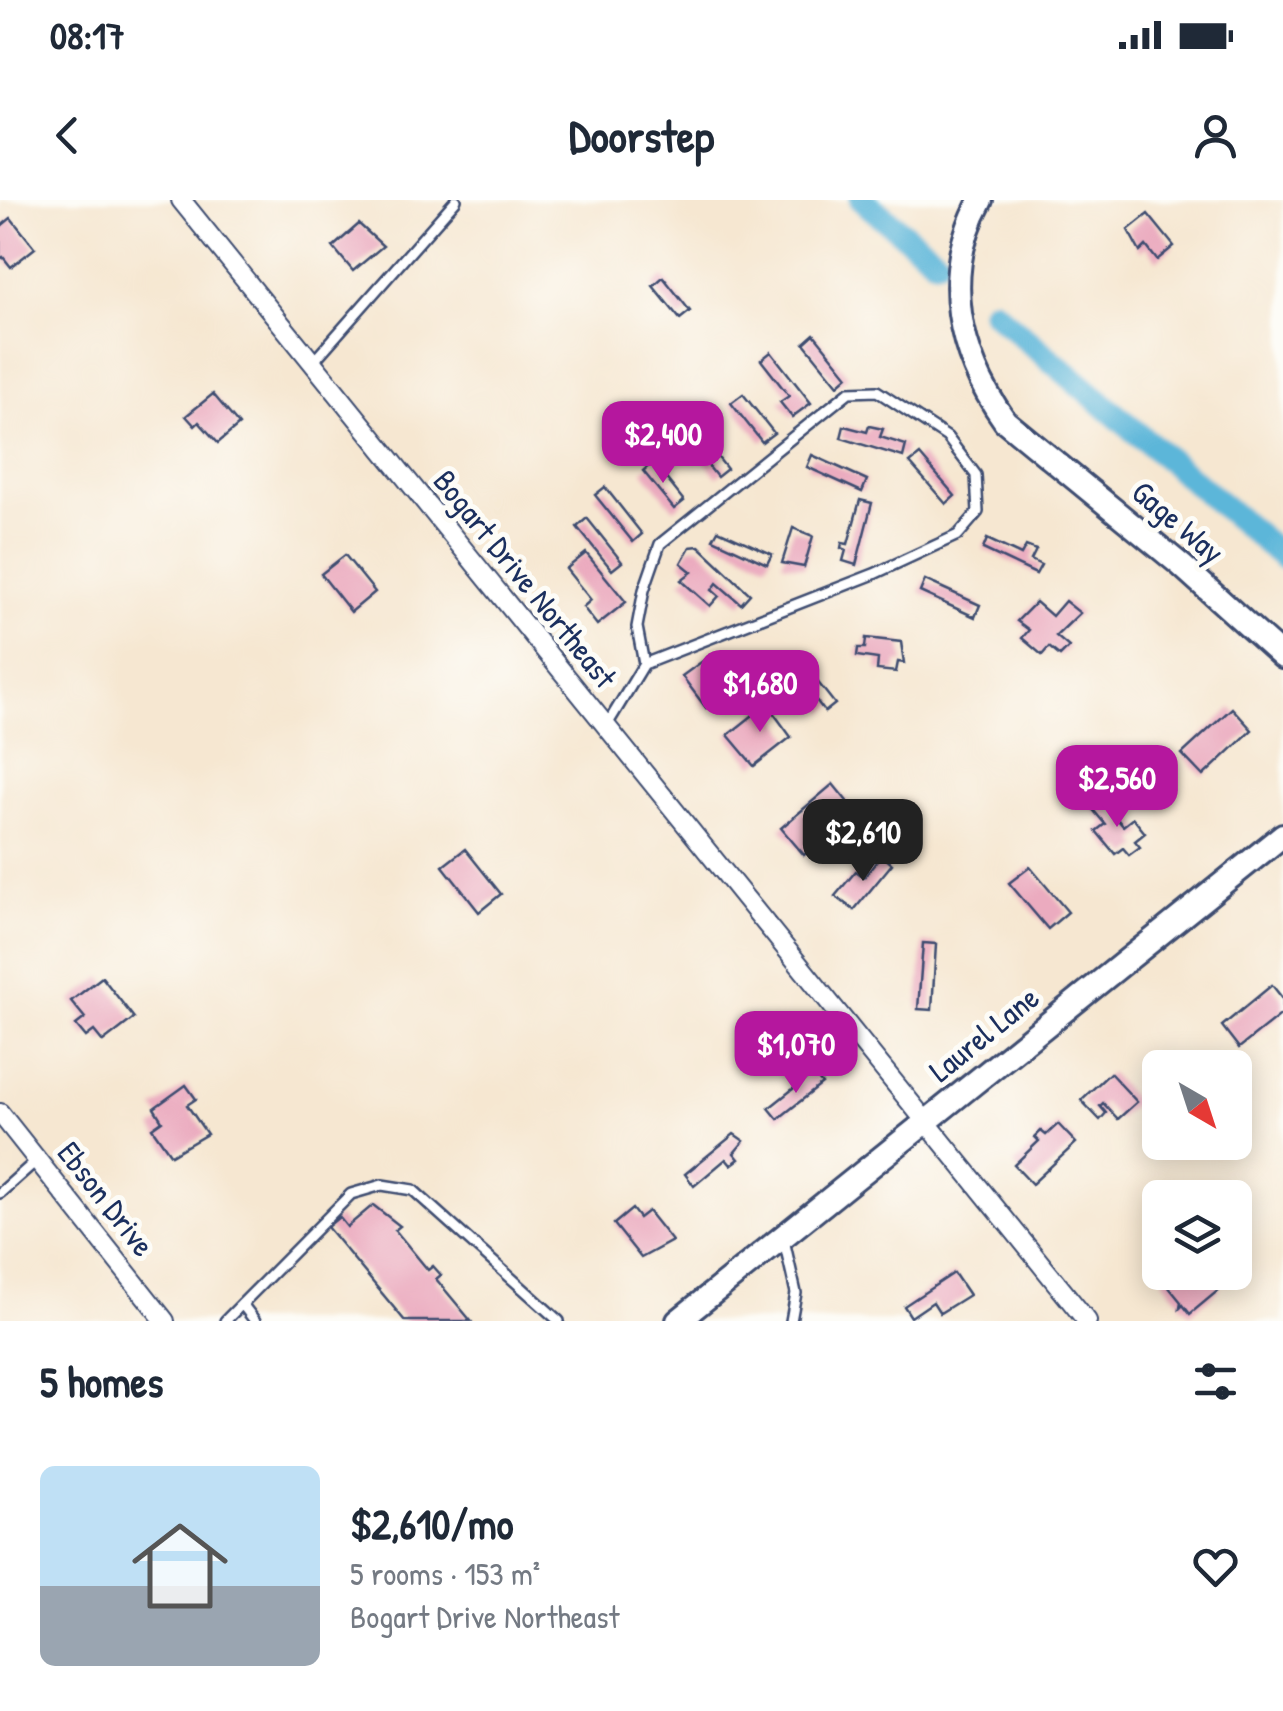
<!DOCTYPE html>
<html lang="en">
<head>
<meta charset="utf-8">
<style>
  :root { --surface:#fff; --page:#f6f6f7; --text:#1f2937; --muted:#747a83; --accent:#b5179e }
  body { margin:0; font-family:"Patrick Hand",sans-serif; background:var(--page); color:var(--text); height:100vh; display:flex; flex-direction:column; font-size:38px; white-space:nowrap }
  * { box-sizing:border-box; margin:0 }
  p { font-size:32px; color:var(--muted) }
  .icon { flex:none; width:55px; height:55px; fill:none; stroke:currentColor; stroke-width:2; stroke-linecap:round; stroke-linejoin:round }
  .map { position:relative; height:1121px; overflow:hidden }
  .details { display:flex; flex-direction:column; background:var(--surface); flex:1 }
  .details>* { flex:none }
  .needle { width:65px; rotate:141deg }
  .fabs { position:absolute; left:1142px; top:850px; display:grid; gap:20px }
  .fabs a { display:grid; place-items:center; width:110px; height:110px; border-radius:15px; background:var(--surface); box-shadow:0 5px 25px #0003; font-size:50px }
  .price { position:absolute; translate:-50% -85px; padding:0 22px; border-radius:20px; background:var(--accent); color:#fff; font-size:32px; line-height:65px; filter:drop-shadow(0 2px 5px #0008) }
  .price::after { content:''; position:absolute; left:50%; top:60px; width:30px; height:22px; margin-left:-15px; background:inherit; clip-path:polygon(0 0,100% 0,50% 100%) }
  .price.active { background:#222; color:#fff }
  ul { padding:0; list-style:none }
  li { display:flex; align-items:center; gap:30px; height:250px; padding:0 40px }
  li span { display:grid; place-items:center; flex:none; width:280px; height:200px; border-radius:15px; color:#555 }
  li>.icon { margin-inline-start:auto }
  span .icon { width:120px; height:120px; fill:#fffc; stroke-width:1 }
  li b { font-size:42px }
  h2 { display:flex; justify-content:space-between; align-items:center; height:120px; padding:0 40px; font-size:42px }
  .status { display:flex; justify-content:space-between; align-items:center; height:70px; padding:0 50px; background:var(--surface); direction:ltr }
  .status svg { height:28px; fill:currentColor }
  header { display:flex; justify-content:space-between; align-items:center; height:130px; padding:0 40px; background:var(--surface); font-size:45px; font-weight:700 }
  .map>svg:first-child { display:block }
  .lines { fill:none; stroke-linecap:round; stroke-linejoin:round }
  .canal { stroke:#5bb6d9; stroke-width:25 }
  .building { fill:#ebabbf }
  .service-casing { stroke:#3c4b6f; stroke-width:14 }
  .minor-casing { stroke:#3c4b6f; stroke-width:22 }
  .tertiary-casing { stroke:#3c4b6f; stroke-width:28 }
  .service { stroke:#fff; stroke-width:9 }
  .minor { stroke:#fff; stroke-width:18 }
  .tertiary { stroke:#fff; stroke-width:22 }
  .labels { text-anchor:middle; stroke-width:10; stroke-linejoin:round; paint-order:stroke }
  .street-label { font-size:32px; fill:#1b2f5e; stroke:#fdfcf7 }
</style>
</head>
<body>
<div class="status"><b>08:17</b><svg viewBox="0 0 49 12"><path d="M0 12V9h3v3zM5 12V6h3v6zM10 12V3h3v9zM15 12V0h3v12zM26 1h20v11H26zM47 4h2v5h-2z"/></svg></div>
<header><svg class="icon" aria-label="back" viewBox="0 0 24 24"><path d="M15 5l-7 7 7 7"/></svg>Doorstep<svg class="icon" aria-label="person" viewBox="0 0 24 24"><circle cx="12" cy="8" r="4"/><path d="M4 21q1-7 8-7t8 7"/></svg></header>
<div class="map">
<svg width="1283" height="1121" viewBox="0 0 1283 1121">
  <rect width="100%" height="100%" fill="#fdfcf7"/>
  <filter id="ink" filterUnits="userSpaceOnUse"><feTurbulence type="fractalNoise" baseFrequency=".01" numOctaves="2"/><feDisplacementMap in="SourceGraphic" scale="20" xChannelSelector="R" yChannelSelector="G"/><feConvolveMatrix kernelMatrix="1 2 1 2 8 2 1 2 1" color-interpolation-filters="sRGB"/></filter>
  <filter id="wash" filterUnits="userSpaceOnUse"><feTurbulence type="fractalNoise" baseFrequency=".0048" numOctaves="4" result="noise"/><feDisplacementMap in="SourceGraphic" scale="40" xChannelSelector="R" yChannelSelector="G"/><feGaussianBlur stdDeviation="2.25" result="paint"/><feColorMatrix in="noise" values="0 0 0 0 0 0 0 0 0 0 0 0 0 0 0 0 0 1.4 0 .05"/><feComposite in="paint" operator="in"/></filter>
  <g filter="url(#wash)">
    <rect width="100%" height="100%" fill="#f6e7d1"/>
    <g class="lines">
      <g class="canal">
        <polyline points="862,0 936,60"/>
        <polyline points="993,111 1283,357"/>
      </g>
    </g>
    <g id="blocks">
      <g class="building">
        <polygon points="1148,14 1174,46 1157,60 1146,46 1140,52 1128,30"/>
        <polygon points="11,18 35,48 11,67 3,57 0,59 0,27"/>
        <polygon points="359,24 383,46 353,71 333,47"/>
        <polygon points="663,77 690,111 680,119 653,86"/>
        <polygon points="814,134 848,176 838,185 804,143"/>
        <polygon points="771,152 811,203 792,217 780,202 789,196 761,160"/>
        <polygon points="213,194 239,225 218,243 199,222 195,226 186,216"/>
        <polygon points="743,194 774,233 762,242 731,203"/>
        <polygon points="689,221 727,269 717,277 679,229"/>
        <polygon points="844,226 867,232 869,226 883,229 880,237 906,245 903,257 841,238"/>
        <polygon points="812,255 867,280 862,292 807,267"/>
        <polygon points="920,255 955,296 946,304 910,263"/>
        <polygon points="653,262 684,301 674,309 643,271"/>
        <polygon points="605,287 642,334 633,342 595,295"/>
        <polygon points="860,300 872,303 856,365 843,361 846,350 841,348 842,343 848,344"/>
        <polygon points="587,318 622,362 612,370 577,327"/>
        <polygon points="793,328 813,336 804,367 782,363"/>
        <polygon points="718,330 772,354 767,364 713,339"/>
        <polygon points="987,339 1021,355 1026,346 1036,350 1031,360 1041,365 1036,374 983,349"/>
        <polygon points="699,346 750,394 741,404 717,383 712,390 719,396 710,406 681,380 692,372 681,363 690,347"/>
        <polygon points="586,353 626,402 597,425 583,407 591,400 566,369"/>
        <polygon points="345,355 375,392 351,412 321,374"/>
        <polygon points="925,380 980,405 975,417 920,392"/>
        <polygon points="1065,401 1080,413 1056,436 1069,447 1060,456 1049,447 1042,455 1022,438 1029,430 1017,421 1036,402 1052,416"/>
        <polygon points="866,438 901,442 904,463 898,462 896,472 877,470 878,459 857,456 858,448 865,448"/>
        <polygon points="711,455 734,486 706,508 682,476"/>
        <polygon points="798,457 835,504 825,512 816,500 811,504 807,498 811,494 788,464"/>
        <polygon points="767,504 791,537 754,566 728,535"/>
        <polygon points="1232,508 1252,530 1203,576 1182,554"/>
        <polygon points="833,584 855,611 804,655 781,628"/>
        <polygon points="1099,597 1123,626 1133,618 1145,633 1135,641 1140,647 1129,655 1123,648 1115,654 1096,631 1105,624 1089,605"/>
        <polygon points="465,649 501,694 479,712 443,666"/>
        <polygon points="882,655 892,664 854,710 835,696 856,671 864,677"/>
        <polygon points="1030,667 1068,712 1048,729 1009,683"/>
        <polygon points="923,743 936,744 932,810 918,809"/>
        <polygon points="102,777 134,818 103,842 94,831 86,837 76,825 85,818 71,801"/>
        <polygon points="1272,785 1283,799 1283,813 1239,848 1222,826"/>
        <polygon points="813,873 822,884 778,919 769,908"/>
        <polygon points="1110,873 1137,902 1118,919 1103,903 1100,906 1106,913 1100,920 1081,900"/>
        <polygon points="186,885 196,899 187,905 207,934 171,955 152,928 162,921 154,908"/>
        <polygon points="1058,924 1076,943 1032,984 1014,965 1039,941 1035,937 1041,931 1046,935"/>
        <polygon points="734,934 744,941 734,953 739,959 731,965 726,959 694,986 685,974"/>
        <polygon points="373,1005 400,1026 395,1030 428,1070 433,1066 441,1075 436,1079 471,1121 405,1121 327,1027 339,1017 347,1027"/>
        <polygon points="632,1009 639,1018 648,1011 672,1041 641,1058 614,1024"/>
        <polygon points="1173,1072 1211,1072 1220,1089 1190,1114 1183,1105 1180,1108 1181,1102 1163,1080"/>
        <polygon points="954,1073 969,1095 940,1113 933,1102 911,1117 904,1106"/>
      </g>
    </g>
  </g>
  <g filter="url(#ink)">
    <use href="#blocks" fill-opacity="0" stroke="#3c4b6f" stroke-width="2.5"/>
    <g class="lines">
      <g class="service-casing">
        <g id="service">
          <polyline points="313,162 456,0"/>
          <polyline points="607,525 644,464 874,374 958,335 978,312 976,275 947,237 877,191 849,192 660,344 644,390 637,427 644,464"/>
          <polyline points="0,993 37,960"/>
          <polyline points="784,1040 796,1093 791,1121"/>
          <polyline points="242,1104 255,1121"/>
          <polyline points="225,1121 351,994 382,985 413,990 559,1121"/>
        </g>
      </g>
      <g class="minor-casing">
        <g id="minor">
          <polyline points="181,0 1087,1121"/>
          <polyline points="0,913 165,1121"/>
        </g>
      </g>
      <g class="tertiary-casing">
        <g id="tertiary">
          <path d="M981,0C940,74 958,155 1005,221L1182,366L1283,457"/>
          <polyline points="678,1121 1283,635"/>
        </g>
      </g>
      <use href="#service" class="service"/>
      <use href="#minor" class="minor"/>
      <use href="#tertiary" class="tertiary"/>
    </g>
  </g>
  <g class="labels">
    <g class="street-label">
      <text transform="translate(1178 322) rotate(40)" y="11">Gage Way</text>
      <text transform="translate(525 379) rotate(51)" y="11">Bogart Drive Northeast</text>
      <text transform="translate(984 834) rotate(-39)" y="11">Laurel Lane</text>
      <text transform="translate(106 999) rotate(52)" y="11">Ebson Drive</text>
    </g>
  </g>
</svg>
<div class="fabs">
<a><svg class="needle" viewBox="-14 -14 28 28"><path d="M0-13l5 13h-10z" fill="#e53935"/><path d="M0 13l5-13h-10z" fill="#747a83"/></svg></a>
<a><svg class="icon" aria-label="layers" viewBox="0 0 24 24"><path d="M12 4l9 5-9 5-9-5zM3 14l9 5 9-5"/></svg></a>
</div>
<b class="price" style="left:663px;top:286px">$2,400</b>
<b class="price" style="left:760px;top:535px">$1,680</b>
<b class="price" style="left:1117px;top:630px">$2,560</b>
<b class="price active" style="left:863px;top:684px">$2,610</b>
<b class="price" style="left:796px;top:896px">$1,070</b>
</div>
<section class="details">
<h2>5 homes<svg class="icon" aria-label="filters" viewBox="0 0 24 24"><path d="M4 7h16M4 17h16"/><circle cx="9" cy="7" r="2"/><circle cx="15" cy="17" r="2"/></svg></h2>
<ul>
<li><span style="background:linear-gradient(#bfe0f5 60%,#9aa5b1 0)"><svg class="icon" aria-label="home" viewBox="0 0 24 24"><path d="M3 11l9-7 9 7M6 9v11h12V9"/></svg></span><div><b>$2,610/mo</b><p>5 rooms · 153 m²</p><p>Bogart Drive Northeast</p></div><svg class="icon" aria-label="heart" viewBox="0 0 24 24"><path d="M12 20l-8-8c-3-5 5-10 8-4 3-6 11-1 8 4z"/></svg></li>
</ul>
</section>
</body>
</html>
